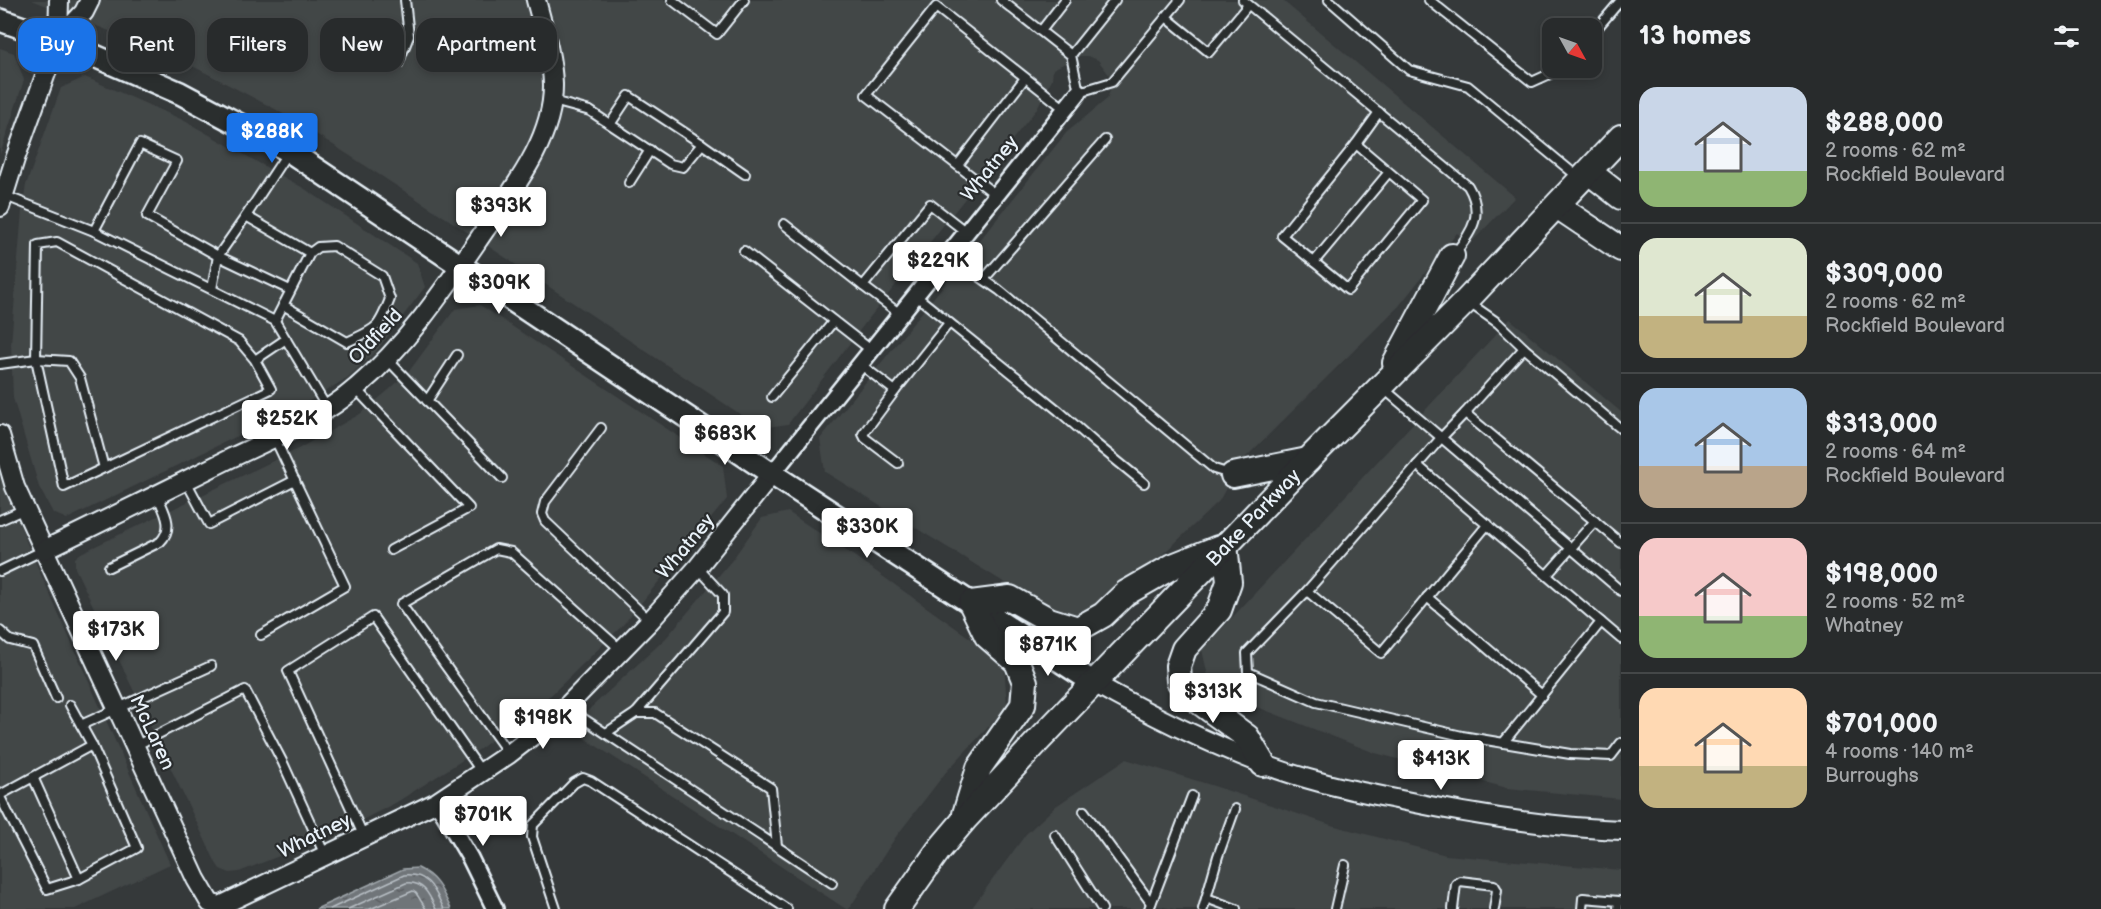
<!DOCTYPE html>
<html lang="en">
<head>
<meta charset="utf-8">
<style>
  :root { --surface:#282b2c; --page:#303334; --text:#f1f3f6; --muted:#a5a7a9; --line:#444748; --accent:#1a73e8 }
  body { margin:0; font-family:"Balsamiq Sans",sans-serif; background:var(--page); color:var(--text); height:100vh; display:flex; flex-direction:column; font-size:22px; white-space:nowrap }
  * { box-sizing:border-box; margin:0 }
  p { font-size:20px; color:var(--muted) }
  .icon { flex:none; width:33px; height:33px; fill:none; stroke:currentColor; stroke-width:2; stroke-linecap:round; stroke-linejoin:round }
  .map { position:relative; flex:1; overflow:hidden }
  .side { display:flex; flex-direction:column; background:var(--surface); width:480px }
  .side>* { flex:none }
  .guide { position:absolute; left:18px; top:18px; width:570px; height:54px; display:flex; gap:12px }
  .needle { width:39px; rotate:130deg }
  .buttons { position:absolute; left:1542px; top:18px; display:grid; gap:12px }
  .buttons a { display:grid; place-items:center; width:60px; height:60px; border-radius:12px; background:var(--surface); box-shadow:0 3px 9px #0003,0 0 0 2px var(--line); font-size:30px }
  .price { position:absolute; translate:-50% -51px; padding:0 14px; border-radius:6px; background:#fff; color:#222; font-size:20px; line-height:39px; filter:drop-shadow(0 2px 3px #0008) }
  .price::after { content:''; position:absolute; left:50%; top:36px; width:18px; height:14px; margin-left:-9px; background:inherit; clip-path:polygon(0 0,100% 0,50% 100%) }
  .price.active { background:var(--accent); color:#fff }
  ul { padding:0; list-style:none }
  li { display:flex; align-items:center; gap:18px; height:150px; padding:0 18px }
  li+li { border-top:2px solid var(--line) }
  li span { display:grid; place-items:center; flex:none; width:168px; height:120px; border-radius:18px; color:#555 }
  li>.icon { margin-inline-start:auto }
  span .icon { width:72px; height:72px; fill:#fffc; stroke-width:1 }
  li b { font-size:26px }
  h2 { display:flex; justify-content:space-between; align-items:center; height:72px; padding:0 18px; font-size:26px }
  .pill { padding:0 21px; border-radius:18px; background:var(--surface); box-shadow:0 3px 9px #0003,0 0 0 2px var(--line); font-size:21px; line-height:54px }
  .pill.active { background:var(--accent); color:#fff }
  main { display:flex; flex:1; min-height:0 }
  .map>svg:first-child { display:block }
  .built { fill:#424647 }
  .water { fill:url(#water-ripples); stroke:#a0a7ac; stroke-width:1.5 }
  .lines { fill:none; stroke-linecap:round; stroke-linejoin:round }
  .shore { stroke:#b8bfc5; stroke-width:1.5 }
  .service-casing { stroke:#e8f1f8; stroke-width:12 }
  .minor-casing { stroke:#e8f1f8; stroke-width:20 }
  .tertiary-casing { stroke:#e8f1f8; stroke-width:22 }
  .secondary-casing { stroke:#e8f1f8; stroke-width:26 }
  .primary-casing { stroke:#e8f1f8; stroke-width:28 }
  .service { stroke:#2a2d2e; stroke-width:8 }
  .minor { stroke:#2a2d2e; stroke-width:15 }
  .tertiary { stroke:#2a2d2e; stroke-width:18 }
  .secondary { stroke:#2a2d2e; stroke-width:21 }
  .primary { stroke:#2a2d2e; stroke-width:24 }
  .labels { text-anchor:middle; stroke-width:4.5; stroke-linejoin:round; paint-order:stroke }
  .street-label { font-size:20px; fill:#e8f1f8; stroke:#2a2d2e }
</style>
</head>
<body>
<main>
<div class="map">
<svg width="1621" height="909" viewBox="0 0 1621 909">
  <defs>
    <pattern id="water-ripples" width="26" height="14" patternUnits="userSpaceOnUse" patternTransform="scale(1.5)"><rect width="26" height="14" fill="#707579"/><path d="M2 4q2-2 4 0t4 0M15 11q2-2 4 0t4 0" fill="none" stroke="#5b5e62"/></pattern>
  </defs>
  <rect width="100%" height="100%" fill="#35393a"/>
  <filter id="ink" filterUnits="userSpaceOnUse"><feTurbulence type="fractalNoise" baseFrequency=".0167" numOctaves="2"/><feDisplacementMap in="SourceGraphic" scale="12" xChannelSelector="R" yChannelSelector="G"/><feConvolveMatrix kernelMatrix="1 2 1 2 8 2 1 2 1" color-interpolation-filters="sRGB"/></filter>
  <g filter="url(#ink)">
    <g class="built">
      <polygon points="32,0 1282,0 1515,197 1470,244 1457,233 1399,306 1240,463 1219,501 1175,543 1150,565 1129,577 1100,603 1067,621 825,472 820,439 1066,133 1107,99 1111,88 1110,76 1098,60 1088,56 1080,56 1053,69 1052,79 1036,110 866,322 788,424 761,428 446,218 324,139 275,109 179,59"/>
      <polygon points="0,48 14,53 24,80 0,155"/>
      <polygon points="85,77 183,120 305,189 417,263 425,287 375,353 347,378 311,400 67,519 53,513 39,487 13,398 11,344 22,210 26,185 61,88"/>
      <polygon points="480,305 723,466 727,499 622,626 552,694 480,749 397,802 337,833 239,872 230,873 220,869 216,863 75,568 75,558 81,553 298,449 360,414 390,389 410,370 455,309"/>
      <polygon points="1510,319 1621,412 1621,799 1507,788 1375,753 1211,689 1202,650"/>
      <polygon points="0,475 27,543 170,864 75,909 0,909"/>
      <polygon points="788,512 854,556 1004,662 1007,707 946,772 895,838 849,909 846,909 569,728 666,638 732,560 762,518"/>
      <polygon points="1126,759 1214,786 1331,825 1446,855 1621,870 1621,909 1174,909 1153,905 1140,909 971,909 1026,834 1056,806"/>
    </g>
    <path class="water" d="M418,868C437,877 442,890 451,909H316L403,869Z"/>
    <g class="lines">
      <g class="shore">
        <path d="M330,909L404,875C429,873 434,889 444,909"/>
        <path d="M348,909L406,883C423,881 429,894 436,909"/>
        <polyline points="370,909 413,891 416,893 426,909"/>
      </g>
      <g class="service-casing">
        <g id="service">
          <polyline points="672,0 717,34 744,0"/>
          <polyline points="1001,0 1071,55 1079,92 1112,82 1180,0"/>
          <path d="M1243,0L1468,186C1484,213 1473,231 1455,253"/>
          <polyline points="1329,0 1409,70 1468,86 1578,177"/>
          <polyline points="1429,0 1532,82 1563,68"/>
          <polyline points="1166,17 1209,52 1248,5"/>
          <polyline points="1041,31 1065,0"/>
          <polyline points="1592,34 1621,0"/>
          <polyline points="1071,55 1115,0"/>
          <polyline points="398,64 409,36 405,0"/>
          <polyline points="553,101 590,111 670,164 683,167 702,144"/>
          <polyline points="1379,112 1356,144 1422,200 1348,290 1314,262 1389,172"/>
          <polyline points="611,123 629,96 702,144 745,174"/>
          <polyline points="958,165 1025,78"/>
          <polyline points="629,183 650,150"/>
          <polyline points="3,195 94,231 140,144 177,161 147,216 218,256 246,216 310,253 275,321 327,408"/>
          <polyline points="996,195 866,95 936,7 1065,109"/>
          <polyline points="246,216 288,152"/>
          <polyline points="784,224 863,286"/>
          <polyline points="94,231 275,321"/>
          <polyline points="744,251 871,350"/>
          <polyline points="948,255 999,290 1214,469 1230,474"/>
          <polyline points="1314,262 1282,236 1356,144"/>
          <polyline points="984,279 1105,140"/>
          <polyline points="212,289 218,256 290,290"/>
          <polyline points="915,295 1059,411 1095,443 1144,483"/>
          <polyline points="1468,302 1498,323 1524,348"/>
          <path d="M283,305L347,342C377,328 378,330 390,299L382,276L334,246L318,247L310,253"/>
          <polyline points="900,314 863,286 930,204 966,232"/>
          <polyline points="387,359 502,478"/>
          <polyline points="255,360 239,341 57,242 38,245 36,359 64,487 271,389 255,360 286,339"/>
          <polyline points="0,364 36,359 69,361 80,378 104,468"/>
          <polyline points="860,364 895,391 949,323"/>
          <polyline points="1383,388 1621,591"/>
          <polyline points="356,389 469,508 391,550"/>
          <polyline points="895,391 863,434 865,438 898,463"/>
          <polyline points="772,397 833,322"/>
          <polyline points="427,401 457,355"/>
          <polyline points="1465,413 1621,543"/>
          <polyline points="601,428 545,502 542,514 545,521 649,620"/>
          <polyline points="1621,429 1524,348 1465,413 1441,438 1307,591 1247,653 1248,672 1316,702 1462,736 1570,754 1611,756 1621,743"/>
          <polyline points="1417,465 1621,639"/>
          <polyline points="186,481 209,524 295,480"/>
          <polyline points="0,520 25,509"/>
          <path d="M109,567L160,542C175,527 164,511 157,495"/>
          <polyline points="0,571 44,550"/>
          <polyline points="1547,575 1595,521"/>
          <polyline points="1307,591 1381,653 1488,524"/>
          <polyline points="1427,597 1542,695"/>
          <polyline points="0,631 10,640 33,646 56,698"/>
          <polyline points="261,635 345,586 275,439"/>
          <polyline points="70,705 92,745"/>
          <polyline points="566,707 832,883"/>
          <polyline points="636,713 655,713 771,788 777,846"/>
          <polyline points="81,725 211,666"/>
          <polyline points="606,733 636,713 723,612 723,595 698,568"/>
          <polyline points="1503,743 1601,622"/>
          <polyline points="135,746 245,690 283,763 325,855"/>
          <polyline points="509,754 401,604 496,549 511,552 621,650"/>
          <polyline points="0,795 92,745 137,848 79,879 33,777"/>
          <polyline points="0,797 47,889 79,879"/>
          <polyline points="1084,811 1151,903"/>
          <polyline points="1055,835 1102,909"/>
          <polyline points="364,837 288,671 373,617 481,771"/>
          <polyline points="1206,900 1209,899 1236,909"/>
          <polyline points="556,909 532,837 533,825 574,783 583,778 591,781 787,909"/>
          <polyline points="1149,909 1192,796"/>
          <polyline points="1203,909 1218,856 1235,809"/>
          <polyline points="1335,909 1345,865"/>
          <polyline points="1453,909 1456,884 1460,881 1494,885 1497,890 1494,909"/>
          <polyline points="1582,909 1583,898 1619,901 1618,909"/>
        </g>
      </g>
      <g class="minor-casing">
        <g id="minor">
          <polyline points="772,474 1079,92"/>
          <polyline points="437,802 470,858 495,909"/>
        </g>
      </g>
      <g class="tertiary-casing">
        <g id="tertiary">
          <polyline points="58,40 84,12 90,0"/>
          <polyline points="0,207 15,159 58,40 59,0"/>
          <polyline points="0,435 15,487 196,879 210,903 220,906 437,802 509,754 540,730 566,707 650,621 697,568 772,474"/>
          <path d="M44,550C106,520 169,489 231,458C273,438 322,418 357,387C409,343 447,285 485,230C514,188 554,138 553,84C552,55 543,27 536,0"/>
          <path d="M1094,683C1147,713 1201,740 1258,762C1300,779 1346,789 1391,798C1466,814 1544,827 1621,830"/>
        </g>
      </g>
      <g class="secondary-casing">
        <polyline id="secondary" points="0,20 58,40 180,93 289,151 772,474 1094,683"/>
      </g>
      <g class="primary-casing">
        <g id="primary">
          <polyline points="1589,172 1621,197"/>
          <polyline points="1557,206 1621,249"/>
          <polyline points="1395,363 1452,256"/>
          <polyline points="1233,475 1308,460"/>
          <polyline points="1225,545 1229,582 1219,610 1184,649 1178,666 1179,681 1189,694 1247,737 1263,764"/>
          <polyline points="965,814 979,768 1023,705 1025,682 1017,662 987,636 971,603 1010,598 1049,620 1078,629 1103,615 1126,593 1173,566 1218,548"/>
          <path id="s1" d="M897,909L938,851L965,819L1037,742L1308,460L1466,301L1621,137"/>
        </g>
      </g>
      <use href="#service" class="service"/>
      <use href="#minor" class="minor"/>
      <use href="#tertiary" class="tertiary"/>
      <use href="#secondary" class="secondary"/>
      <use href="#primary" class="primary"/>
    </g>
  </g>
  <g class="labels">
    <g class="street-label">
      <text transform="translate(989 168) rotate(-51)" y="7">Whatney</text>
      <text transform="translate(375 336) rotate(-47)" y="7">Oldfield</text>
      <text dy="7" stroke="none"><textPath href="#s1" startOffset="530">Bake Parkway</textPath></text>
      <text transform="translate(685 546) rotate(-50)" y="7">Whatney</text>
      <text transform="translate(153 732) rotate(65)" y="7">McLaren</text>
      <text transform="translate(314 835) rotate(-26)" y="7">Whatney</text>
    </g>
  </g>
</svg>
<div class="buttons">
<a><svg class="needle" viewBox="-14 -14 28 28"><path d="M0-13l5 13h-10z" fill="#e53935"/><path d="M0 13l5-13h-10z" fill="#a5a7a9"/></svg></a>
</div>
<b class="price active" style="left:272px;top:164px">$288K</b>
<b class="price" style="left:501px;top:238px">$393K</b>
<b class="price" style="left:938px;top:293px">$229K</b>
<b class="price" style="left:499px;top:315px">$309K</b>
<b class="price" style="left:287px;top:451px">$252K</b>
<b class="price" style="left:725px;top:466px">$683K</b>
<b class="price" style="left:867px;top:559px">$330K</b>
<b class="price" style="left:116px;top:662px">$173K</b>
<b class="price" style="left:1048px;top:677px">$871K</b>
<b class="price" style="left:1213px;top:724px">$313K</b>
<b class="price" style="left:543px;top:750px">$198K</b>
<b class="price" style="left:1441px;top:791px">$413K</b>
<b class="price" style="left:483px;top:847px">$701K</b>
<div class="guide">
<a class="pill active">Buy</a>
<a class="pill">Rent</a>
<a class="pill">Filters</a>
<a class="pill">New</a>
<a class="pill">Apartment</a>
</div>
</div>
<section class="side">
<h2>13 homes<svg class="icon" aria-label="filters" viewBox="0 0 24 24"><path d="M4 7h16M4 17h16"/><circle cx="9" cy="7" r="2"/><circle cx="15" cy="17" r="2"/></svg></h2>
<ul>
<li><span style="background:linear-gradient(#c9d6e8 70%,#8fb573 0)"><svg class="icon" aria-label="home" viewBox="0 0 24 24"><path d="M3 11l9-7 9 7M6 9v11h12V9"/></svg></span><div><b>$288,000</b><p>2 rooms · 62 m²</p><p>Rockfield Boulevard</p></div></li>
<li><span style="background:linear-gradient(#dfe7d0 65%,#c2b280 0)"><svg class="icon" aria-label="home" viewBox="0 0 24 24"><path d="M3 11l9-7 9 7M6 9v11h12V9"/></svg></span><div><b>$309,000</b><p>2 rooms · 62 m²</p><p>Rockfield Boulevard</p></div></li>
<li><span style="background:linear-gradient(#a9c7e8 65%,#b9a48a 0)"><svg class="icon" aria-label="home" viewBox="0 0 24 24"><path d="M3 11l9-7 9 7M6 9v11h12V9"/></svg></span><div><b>$313,000</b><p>2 rooms · 64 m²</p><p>Rockfield Boulevard</p></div></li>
<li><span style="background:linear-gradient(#f6c9c9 65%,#8fb573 0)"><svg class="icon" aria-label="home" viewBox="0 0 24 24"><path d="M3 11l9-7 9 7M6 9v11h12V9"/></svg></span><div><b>$198,000</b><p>2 rooms · 52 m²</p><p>Whatney</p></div></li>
<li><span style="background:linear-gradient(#ffd9b3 65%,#c2b280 0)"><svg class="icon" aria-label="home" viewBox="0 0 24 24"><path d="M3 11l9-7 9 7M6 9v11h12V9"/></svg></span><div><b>$701,000</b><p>4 rooms · 140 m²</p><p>Burroughs</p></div></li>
</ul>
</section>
</main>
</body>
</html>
